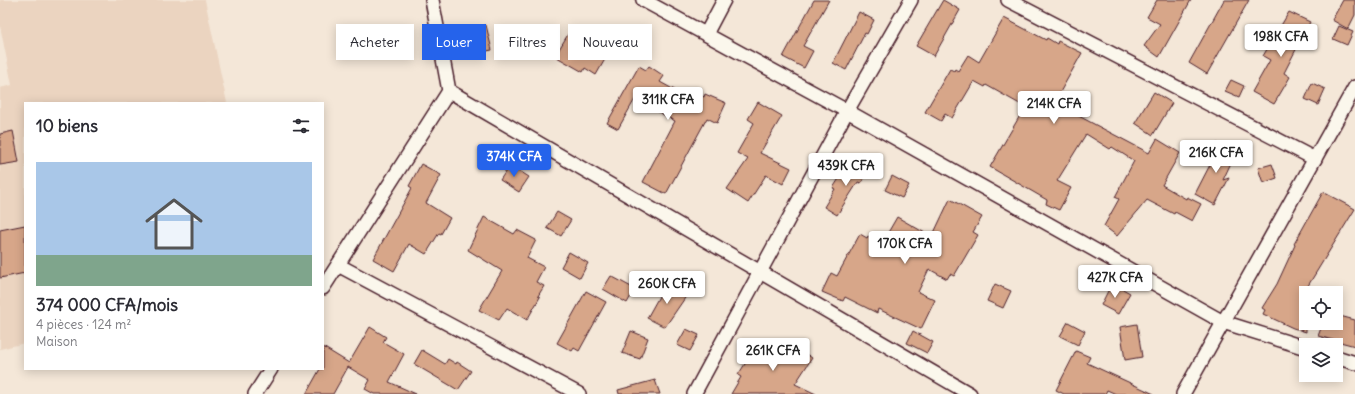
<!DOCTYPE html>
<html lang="fr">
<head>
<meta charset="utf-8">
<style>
  :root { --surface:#fff; --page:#f2f2f3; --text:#2b2b33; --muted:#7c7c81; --line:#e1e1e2; --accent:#2563eb }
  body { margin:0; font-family:Delius,sans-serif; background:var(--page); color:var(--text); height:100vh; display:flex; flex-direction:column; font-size:15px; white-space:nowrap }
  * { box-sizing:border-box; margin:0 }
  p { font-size:13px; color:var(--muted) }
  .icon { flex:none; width:22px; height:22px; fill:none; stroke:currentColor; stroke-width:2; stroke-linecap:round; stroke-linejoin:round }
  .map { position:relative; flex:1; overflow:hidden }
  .panel { position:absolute; left:24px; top:102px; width:300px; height:268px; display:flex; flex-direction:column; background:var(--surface); border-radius:0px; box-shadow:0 2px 10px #0003 }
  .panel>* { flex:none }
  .hud { position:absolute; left:336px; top:24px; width:380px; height:36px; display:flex; gap:8px }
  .tools { position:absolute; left:1299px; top:286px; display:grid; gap:8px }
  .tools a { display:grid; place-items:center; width:44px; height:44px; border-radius:0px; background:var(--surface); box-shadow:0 2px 10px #0003; font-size:20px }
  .price { position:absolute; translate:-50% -34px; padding:0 9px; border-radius:4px; background:#fff; color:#222; font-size:13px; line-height:26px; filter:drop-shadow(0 1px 2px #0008) }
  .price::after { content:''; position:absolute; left:50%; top:24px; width:12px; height:9px; margin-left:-6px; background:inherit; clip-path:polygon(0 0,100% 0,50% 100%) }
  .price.active { background:var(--accent); color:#fff }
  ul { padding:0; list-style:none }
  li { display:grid; align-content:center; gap:8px; height:212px; padding:0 12px }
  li+li { border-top:1px solid var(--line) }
  li span { display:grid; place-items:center; height:124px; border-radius:0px; color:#555 }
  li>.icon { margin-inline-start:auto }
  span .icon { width:72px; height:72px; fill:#fffc; stroke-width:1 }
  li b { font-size:17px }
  h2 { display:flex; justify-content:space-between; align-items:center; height:48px; padding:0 12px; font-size:17px }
  .chip { padding:0 14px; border-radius:0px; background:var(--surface); box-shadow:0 2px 10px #0003; font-size:14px; line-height:36px }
  .chip.active { background:var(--accent); color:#fff }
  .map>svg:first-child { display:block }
  .built { fill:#ebd4c0 }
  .building { fill:#d7a689; stroke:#4a1f2b }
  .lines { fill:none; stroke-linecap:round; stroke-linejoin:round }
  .minor-casing { stroke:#4a1f2b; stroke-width:16 }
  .minor { stroke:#fbf7ec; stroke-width:13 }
</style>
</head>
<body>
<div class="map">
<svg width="1355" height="394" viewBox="0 0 1355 394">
  <rect width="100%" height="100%" fill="#f4e7d8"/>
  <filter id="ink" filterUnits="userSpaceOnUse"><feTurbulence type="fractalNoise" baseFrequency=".025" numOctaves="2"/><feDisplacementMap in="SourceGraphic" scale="8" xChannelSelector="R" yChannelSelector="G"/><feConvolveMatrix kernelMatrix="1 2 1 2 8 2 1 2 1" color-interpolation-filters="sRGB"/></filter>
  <g filter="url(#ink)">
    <g class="built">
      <polygon points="0,0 205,0 227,103 25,103 25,225 0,230 0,165 19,161 13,131 0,134 0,88 12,85 0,26"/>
      <polygon points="25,273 25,343 0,349 0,278"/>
    </g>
    <g class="building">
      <polygon points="814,0 829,0 803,46 813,51 804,68 783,57"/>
      <polygon points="943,0 960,10 934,56 916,46"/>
      <polygon points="1157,0 1191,0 1159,57 1144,46 1160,24 1147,17"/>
      <polygon points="1224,0 1249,0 1207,74 1189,63"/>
      <polygon points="1343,0 1355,0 1355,15 1348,29 1332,20"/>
      <polygon points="859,12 874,20 867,34 865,33 846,70 833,63"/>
      <polygon points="1289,12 1310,22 1284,73 1290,77 1274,104 1252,92 1270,60 1263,56"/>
      <polygon points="1004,18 1046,40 1047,38 1057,44 1058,41 1082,53 1054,103 1149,153 1157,139 1180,153 1162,185 1186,199 1187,197 1201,204 1192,221 1175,212 1174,214 1147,200 1117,236 1104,226 1119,199 1115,197 1134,161 1112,147 1110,149 1086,134 1057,181 1071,188 1059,210 1046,204 1047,200 990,167 1025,107 986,85 985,87 974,81 952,118 945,114 941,121 925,112 950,69 954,71 955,69 958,71 968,55 979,62"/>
      <polygon points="486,25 492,50 472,54 466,30"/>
      <polygon points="1339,26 1353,32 1347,45 1333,39"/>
      <polygon points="570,31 608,54 596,75 585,68 583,72 555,56"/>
      <polygon points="639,66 646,70 649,66 664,76 660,82 691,99 695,92 704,97 705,94 726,103 717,123 707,118 666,194 643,182 675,121 635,99 618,129 607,123"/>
      <polygon points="1231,80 1244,86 1239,97 1225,91"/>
      <polygon points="1312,83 1325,89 1318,105 1305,99"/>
      <polygon points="1154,92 1172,103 1153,135 1135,123"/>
      <polygon points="758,102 782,116 760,153 791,168 783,184 766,175 748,203 727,189 748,159 737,153 754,123 748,119"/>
      <polygon points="13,131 19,162 0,165 0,134"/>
      <polygon points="1217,143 1236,152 1223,180 1229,178 1215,205 1195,194 1212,161 1210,159"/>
      <polygon points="853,161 869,171 861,183 858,182 837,215 824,207 835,189 833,188 840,177 842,178"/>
      <polygon points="421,164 441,175 426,203 450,218 441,234 439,233 426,254 409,244 394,271 373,259 412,188 409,186"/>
      <polygon points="1272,164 1277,178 1263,183 1258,168"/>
      <polygon points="510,165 529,177 519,192 500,180"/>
      <polygon points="892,176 909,185 902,198 885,190"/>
      <polygon points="1323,192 1355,209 1306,289 1306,332 1293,328 1263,314 1265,310 1262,308 1277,284 1295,245 1294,244"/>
      <polygon points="950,199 982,217 973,232 978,235 954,276 950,274 947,279 929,269 918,292 935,300 921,329 878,309 877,313 845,297 843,301 822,292 831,273 837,276 860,234 867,238 868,236 882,243 897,217 932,237"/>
      <polygon points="557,212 571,220 561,236 547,228"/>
      <polygon points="484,217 514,234 517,230 536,240 527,258 544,267 536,282 544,286 538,296 540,297 527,320 507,308 499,320 479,310 502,271 468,250"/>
      <polygon points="25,225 25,273 0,278 0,230"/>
      <polygon points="569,252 588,263 580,278 561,267"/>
      <polygon points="611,276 635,289 627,303 603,289"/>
      <polygon points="667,282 687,295 665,327 647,318"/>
      <polygon points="1112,283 1130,293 1118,314 1101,305"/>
      <polygon points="995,284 1011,291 1003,308 987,301"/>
      <polygon points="586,291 606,302 579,351 574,348 572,351 557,343"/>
      <polygon points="1336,315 1355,320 1355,346 1318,336 1323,323 1336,323"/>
      <polygon points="1068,322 1085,331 1078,345 1060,336"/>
      <polygon points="1137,324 1142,357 1125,360 1120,327"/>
      <polygon points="370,327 386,337 383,342 404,354 389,382 416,394 374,394 365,389 370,380 348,367 333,394 306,394 320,369 323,369 323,347 349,363"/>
      <polygon points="686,329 699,335 690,351 677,345"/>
      <polygon points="631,331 648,338 640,359 622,353"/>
      <polygon points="913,331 933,342 927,353 907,343"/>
      <polygon points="760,340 786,355 793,345 812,358 795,384 816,394 731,394 741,377 738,375"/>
      <polygon points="422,350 445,364 448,359 456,364 457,362 471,371 458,390 414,364"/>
      <polygon points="1076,351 1090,357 1087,363 1154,394 1116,394 1107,390 1105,394 1064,394 1056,390"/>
      <polygon points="655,380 660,394 619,394 618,390"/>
    </g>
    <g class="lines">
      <g class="minor-casing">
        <g id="minor">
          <polyline points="643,0 847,111 1223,322 1306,348"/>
          <polyline points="1008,0 1315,159"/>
          <polyline points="706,34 724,0"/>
          <polyline points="449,91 970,394"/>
          <polyline points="338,265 579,394"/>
          <polyline points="323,288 449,91 432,0"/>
          <polyline points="1336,357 1355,363"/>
          <polyline points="255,394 271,369"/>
          <polyline points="694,394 847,111 911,0"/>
          <polyline points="1183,394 1355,87"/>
        </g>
      </g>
      <use href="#minor" class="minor"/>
    </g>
  </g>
</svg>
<div class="tools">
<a><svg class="icon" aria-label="locate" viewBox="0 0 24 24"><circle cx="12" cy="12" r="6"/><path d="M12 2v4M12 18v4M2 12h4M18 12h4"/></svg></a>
<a><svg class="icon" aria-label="layers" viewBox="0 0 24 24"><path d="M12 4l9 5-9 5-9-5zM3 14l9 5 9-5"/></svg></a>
</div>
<b class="price" style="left:1281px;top:58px">198K CFA</b>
<b class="price" style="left:668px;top:121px">311K CFA</b>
<b class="price" style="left:1054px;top:125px">214K CFA</b>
<b class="price" style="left:1216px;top:174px">216K CFA</b>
<b class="price active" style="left:514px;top:178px">374K CFA</b>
<b class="price" style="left:846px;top:187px">439K CFA</b>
<b class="price" style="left:905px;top:265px">170K CFA</b>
<b class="price" style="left:1115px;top:299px">427K CFA</b>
<b class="price" style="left:667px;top:305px">260K CFA</b>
<b class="price" style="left:773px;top:372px">261K CFA</b>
<div class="hud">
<a class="chip">Acheter</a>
<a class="chip active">Louer</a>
<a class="chip">Filtres</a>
<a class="chip">Nouveau</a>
</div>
<section class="panel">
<h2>10 biens<svg class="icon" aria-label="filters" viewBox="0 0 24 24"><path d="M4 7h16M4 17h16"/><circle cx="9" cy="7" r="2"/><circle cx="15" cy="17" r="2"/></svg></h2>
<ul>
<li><span style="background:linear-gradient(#a9c7e8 75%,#7fa58c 0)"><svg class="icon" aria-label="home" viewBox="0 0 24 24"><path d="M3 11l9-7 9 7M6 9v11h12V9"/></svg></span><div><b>374 000 CFA/mois</b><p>4 pièces · 124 m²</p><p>Maison</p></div></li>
</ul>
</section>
</div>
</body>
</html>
